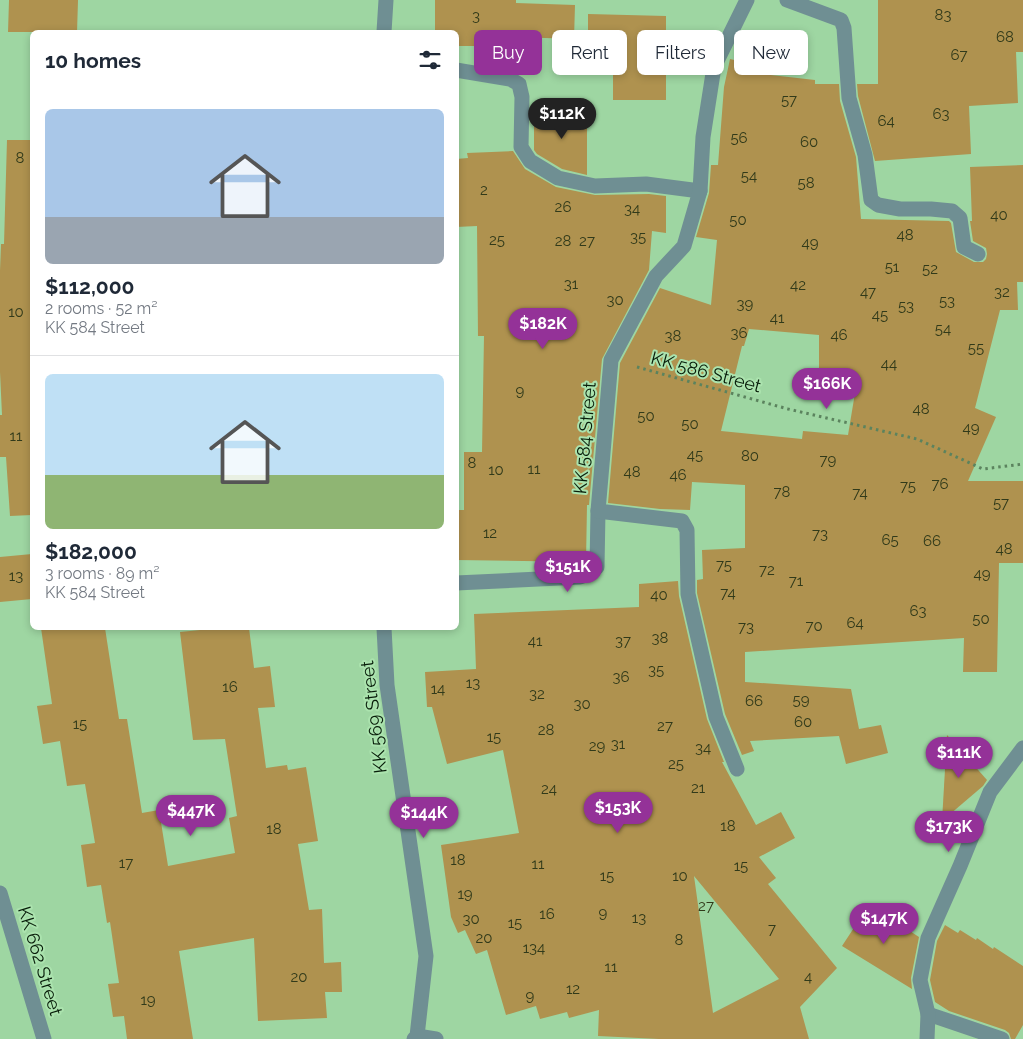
<!DOCTYPE html>
<html lang="en">
<head>
<meta charset="utf-8">
<style>
  :root { --surface:#fff; --page:#f6f6f7; --text:#1f2937; --muted:#747a83; --line:#e0e1e3; --accent:#943298 }
  body { margin:0; font-family:Raleway,sans-serif; background:var(--page); color:var(--text); height:100vh; display:flex; flex-direction:column; font-size:19px; white-space:nowrap }
  * { box-sizing:border-box; margin:0 }
  p { font-size:16px; color:var(--muted) }
  .icon { flex:none; width:28px; height:28px; fill:none; stroke:currentColor; stroke-width:2; stroke-linecap:round; stroke-linejoin:round }
  .map { position:relative; flex:1; overflow:hidden }
  .sheet { position:absolute; left:30px; top:30px; width:429px; height:600px; display:flex; flex-direction:column; background:var(--surface); border-radius:8px; box-shadow:0 2px 8px #0003 }
  .sheet>* { flex:none }
  .top-card { position:absolute; left:474px; top:30px; width:474px; height:45px; display:flex; gap:10px }
  .price { position:absolute; translate:-50% -42px; padding:0 11px; border-radius:18px; background:var(--accent); color:#fff; font-size:16px; line-height:32px; filter:drop-shadow(0 1px 2px #0008) }
  .price::after { content:''; position:absolute; left:50%; top:30px; width:15px; height:11px; margin-left:-8px; background:inherit; clip-path:polygon(0 0,100% 0,50% 100%) }
  .price.current { background:#222; color:#fff }
  ul { padding:0; list-style:none }
  li { display:grid; align-content:center; gap:10px; height:265px; padding:0 15px }
  li+li { border-top:1px solid var(--line) }
  li span { display:grid; place-items:center; height:155px; border-radius:8px; color:#555 }
  li>.icon { margin-inline-start:auto }
  span .icon { width:90px; height:90px; fill:#fffc; stroke-width:1 }
  li b { font-size:21px }
  h2 { display:flex; justify-content:space-between; align-items:center; height:60px; padding:0 15px; font-size:21px }
  .tag { padding:0 18px; border-radius:8px; background:var(--surface); box-shadow:0 2px 8px #0003; font-size:18px; line-height:45px }
  .tag.current { background:var(--accent); color:#fff }
  .map>svg:first-child { display:block }
  .building { fill:#af924f; fill-rule:evenodd }
  .lines { fill:none; stroke-linecap:round; stroke-linejoin:round }
  .path { stroke:#5b835e; stroke-width:3; stroke-dasharray:2.5 4; stroke-linecap:butt }
  .minor { stroke:#6f8f93; stroke-width:15 }
  .labels { text-anchor:middle; stroke-width:4; stroke-linejoin:round; paint-order:stroke }
  .number-label { font-size:15px; fill:#313a1a }
  .street-label { font-size:18px; fill:#071c09; stroke:#abe3ae }
</style>
</head>
<body>
<div class="map">
<svg width="1023" height="1039" viewBox="0 0 1023 1039">
  <rect width="100%" height="100%" fill="#9ed6a2"/>
  <g class="building">
    <polygon points="9,0 78,0 77,32 8,32"/>
    <polygon points="435,0 516,0 516,3 575,5 574,39 516,37 516,46 456,46 456,32 435,32"/>
    <polygon points="878,0 1023,0 1023,52 1016,52 1018,103 969,106 971,154 875,161 858,96 857,84 878,84"/>
    <polygon points="588,14 666,16 666,100 613,100 613,42 588,41"/>
    <path d="M730,59L764,67L762,74L815,80V84H839L840,101L856,157L861,219L949,221L951,223L956,252L974,262H983L986,259L987,254L986,248L973,241L970,221H972L970,167L1023,165V282H1017L1018,310H1000L975,408L996,417L968,481H1023V563H999L997,672H963L964,638L745,652V682L851,689L859,729L881,725L888,753L846,764L839,736L750,741L754,751L742,755L725,714L697,593V580L703,579L702,550L745,548V485L692,482L690,510L660,509L608,503L620,363L660,288L711,305L717,240L696,237L709,193L711,165H718L724,87ZM749,329L819,335V373L858,375L848,435L803,431L802,439L721,431L742,346H744Z"/>
    <polygon points="534,113 587,113 587,175 562,169 537,154 534,150"/>
    <polygon points="7,140 32,140 32,515 10,516 6,457 0,457 0,415 2,415 0,372 0,271 1,244 4,244"/>
    <polygon points="513,151 525,169 556,187 595,195 649,194 666,196 666,233 652,231 649,270 602,359 589,505 587,505 586,562 456,560 456,510 464,510 464,452 482,452 484,336 478,336 477,226 456,227 456,159 468,158 467,153"/>
    <polygon points="32,554 32,599 0,602 0,557"/>
    <path d="M678,581L679,596L707,719L724,762H722L756,825L781,812L795,838L759,857L776,878L768,884L837,968L800,1007L809,1039H659L598,1036L599,1010L569,1018L567,1012L540,1019L536,1006L506,1015L487,950L476,954L465,930L458,933L451,917L441,845L519,833L503,750L447,764L432,707H427L425,672L476,669L474,614L639,607V584ZM694,876L779,979L713,1013Z"/>
    <polygon points="41,628 105,628 119,719 127,719 142,813 159,810 168,866 235,853 229,818 237,816 225,739 193,740 180,632 220,628 249,628 254,668 270,666 275,707 258,708 266,768 287,765 288,770 306,767 318,841 298,844 309,910 322,909 324,963 341,962 342,992 325,992 327,1018 258,1021 254,938 179,951 193,1039 127,1039 124,1016 113,1017 108,984 119,983 110,922 107,923 101,885 87,887 81,845 95,843 85,784 67,786 60,741 43,744 37,706 52,704"/>
    <polygon points="947,735 987,780 983,786 942,821"/>
    <polygon points="867,908 873,912 876,909 919,937 911,978 912,989 842,946"/>
    <polygon points="945,925 958,933 960,930 976,940 977,938 993,949 994,947 1023,966 1023,1025 1015,1039 1011,1039 1009,1033 1005,1030 949,1011 935,1002 930,980 937,941"/>
  </g>
  <g class="lines">
    <polyline class="path" points="637,367 788,409 917,439 983,469 1023,464"/>
    <g class="minor">
      <polyline points="787,0 841,20 844,28 849,98 865,155 871,200 878,205 900,209 931,209 952,211 960,218 964,247 978,254"/>
      <polyline points="384,32 386,0"/>
      <polyline points="456,70 510,79 519,84 522,97 521,147 530,161 558,178 595,186 646,184 700,191"/>
      <polyline points="456,583 580,577 591,573 597,567 598,511"/>
      <polyline points="384,628 387,685 426,956 417,1036 414,1039"/>
      <polyline points="737,769 716,717 688,594 687,530 682,521 598,511 611,360 656,276 684,246 700,191 703,137 714,67 747,0"/>
      <polyline points="0,893 44,1039"/>
      <polyline points="928,1014 1002,1039"/>
      <polyline points="417,1036 436,1039"/>
      <polyline points="927,1039 928,1014 920,980 928,938 960,866 990,792 1023,748"/>
    </g>
  </g>
  <g class="labels">
    <g class="number-label">
      <text x="943" y="20">83</text>
      <text x="476" y="21">3</text>
      <text x="1005" y="42">68</text>
      <text x="959" y="60">67</text>
      <text x="789" y="105">57</text>
      <text x="941" y="119">63</text>
      <text x="886" y="126">64</text>
      <text x="739" y="143">56</text>
      <text x="809" y="147">60</text>
      <text x="20" y="163">8</text>
      <text x="749" y="181">54</text>
      <text x="806" y="188">58</text>
      <text x="484" y="195">2</text>
      <text x="563" y="212">26</text>
      <text x="632" y="214">34</text>
      <text x="999" y="220">40</text>
      <text x="738" y="225">50</text>
      <text x="905" y="240">48</text>
      <text x="638" y="242">35</text>
      <text x="497" y="245">25</text>
      <text x="563" y="246">28</text>
      <text x="587" y="246">27</text>
      <text x="810" y="248">49</text>
      <text x="892" y="272">51</text>
      <text x="930" y="274">52</text>
      <text x="571" y="289">31</text>
      <text x="798" y="290">42</text>
      <text x="868" y="297">47</text>
      <text x="1002" y="297">32</text>
      <text x="615" y="305">30</text>
      <text x="947" y="306">53</text>
      <text x="745" y="309">39</text>
      <text x="906" y="311">53</text>
      <text x="16" y="317">10</text>
      <text x="880" y="320">45</text>
      <text x="777" y="323">41</text>
      <text x="943" y="334">54</text>
      <text x="739" y="338">36</text>
      <text x="839" y="340">46</text>
      <text x="673" y="341">38</text>
      <text x="976" y="353">55</text>
      <text x="889" y="369">44</text>
      <text x="520" y="396">9</text>
      <text x="921" y="414">48</text>
      <text x="646" y="421">50</text>
      <text x="690" y="429">50</text>
      <text x="971" y="433">49</text>
      <text x="16" y="441">11</text>
      <text x="695" y="460">45</text>
      <text x="750" y="461">80</text>
      <text x="828" y="465">79</text>
      <text x="472" y="468">8</text>
      <text x="534" y="474">11</text>
      <text x="496" y="475">10</text>
      <text x="632" y="477">48</text>
      <text x="678" y="480">46</text>
      <text x="940" y="489">76</text>
      <text x="908" y="491">75</text>
      <text x="782" y="497">78</text>
      <text x="860" y="498">74</text>
      <text x="1001" y="508">57</text>
      <text x="490" y="538">12</text>
      <text x="820" y="539">73</text>
      <text x="890" y="545">65</text>
      <text x="932" y="546">66</text>
      <text x="1004" y="554">48</text>
      <text x="724" y="570">75</text>
      <text x="767" y="575">72</text>
      <text x="982" y="579">49</text>
      <text x="16" y="581">13</text>
      <text x="796" y="586">71</text>
      <text x="728" y="598">74</text>
      <text x="659" y="600">40</text>
      <text x="918" y="616">63</text>
      <text x="981" y="624">50</text>
      <text x="855" y="628">64</text>
      <text x="814" y="631">70</text>
      <text x="746" y="632">73</text>
      <text x="660" y="643">38</text>
      <text x="535" y="646">41</text>
      <text x="623" y="646">37</text>
      <text x="656" y="675">35</text>
      <text x="621" y="682">36</text>
      <text x="473" y="688">13</text>
      <text x="230" y="692">16</text>
      <text x="438" y="694">14</text>
      <text x="537" y="699">32</text>
      <text x="801" y="705">59</text>
      <text x="754" y="706">66</text>
      <text x="582" y="709">30</text>
      <text x="803" y="727">60</text>
      <text x="80" y="729">15</text>
      <text x="665" y="731">27</text>
      <text x="546" y="735">28</text>
      <text x="494" y="742">15</text>
      <text x="618" y="749">31</text>
      <text x="597" y="751">29</text>
      <text x="703" y="753">34</text>
      <text x="676" y="769">25</text>
      <text x="698" y="793">21</text>
      <text x="549" y="794">24</text>
      <text x="728" y="831">18</text>
      <text x="274" y="834">18</text>
      <text x="458" y="865">18</text>
      <text x="126" y="868">17</text>
      <text x="538" y="869">11</text>
      <text x="741" y="871">15</text>
      <text x="607" y="881">15</text>
      <text x="680" y="881">10</text>
      <text x="465" y="899">19</text>
      <text x="706" y="911">27</text>
      <text x="603" y="918">9</text>
      <text x="547" y="919">16</text>
      <text x="639" y="923">13</text>
      <text x="471" y="924">30</text>
      <text x="515" y="928">15</text>
      <text x="772" y="934">7</text>
      <text x="484" y="943">20</text>
      <text x="679" y="945">8</text>
      <text x="534" y="953">134</text>
      <text x="611" y="972">11</text>
      <text x="299" y="982">20</text>
      <text x="808" y="982">4</text>
      <text x="573" y="994">12</text>
      <text x="530" y="1001">9</text>
      <text x="148" y="1005">19</text>
    </g>
    <g class="street-label">
      <text transform="translate(706 372) rotate(15)" y="6">KK 586 Street</text>
      <text transform="translate(585 438) rotate(-85)" y="6">KK 584 Street</text>
      <text transform="translate(374 717) rotate(-97)" y="6">KK 569 Street</text>
      <text transform="translate(40 961) rotate(73)" y="6">KK 662 Street</text>
    </g>
  </g>
</svg>
<b class="price current" style="left:562px;top:140px">$112K</b>
<b class="price" style="left:543px;top:350px">$182K</b>
<b class="price" style="left:827px;top:410px">$166K</b>
<b class="price" style="left:568px;top:593px">$151K</b>
<b class="price" style="left:959px;top:779px">$111K</b>
<b class="price" style="left:618px;top:834px">$153K</b>
<b class="price" style="left:191px;top:837px">$447K</b>
<b class="price" style="left:424px;top:839px">$144K</b>
<b class="price" style="left:949px;top:853px">$173K</b>
<b class="price" style="left:884px;top:945px">$147K</b>
<div class="top-card">
<a class="tag current">Buy</a>
<a class="tag">Rent</a>
<a class="tag">Filters</a>
<a class="tag">New</a>
</div>
<section class="sheet">
<h2>10 homes<svg class="icon" aria-label="filters" viewBox="0 0 24 24"><path d="M4 7h16M4 17h16"/><circle cx="9" cy="7" r="2"/><circle cx="15" cy="17" r="2"/></svg></h2>
<ul>
<li><span style="background:linear-gradient(#a9c7e8 70%,#9aa5b1 0)"><svg class="icon" aria-label="home" viewBox="0 0 24 24"><path d="M3 11l9-7 9 7M6 9v11h12V9"/></svg></span><div><b>$112,000</b><p>2 rooms · 52 m²</p><p>KK 584 Street</p></div></li>
<li><span style="background:linear-gradient(#bfe0f5 65%,#8fb573 0)"><svg class="icon" aria-label="home" viewBox="0 0 24 24"><path d="M3 11l9-7 9 7M6 9v11h12V9"/></svg></span><div><b>$182,000</b><p>3 rooms · 89 m²</p><p>KK 584 Street</p></div></li>
</ul>
</section>
</div>
</body>
</html>
